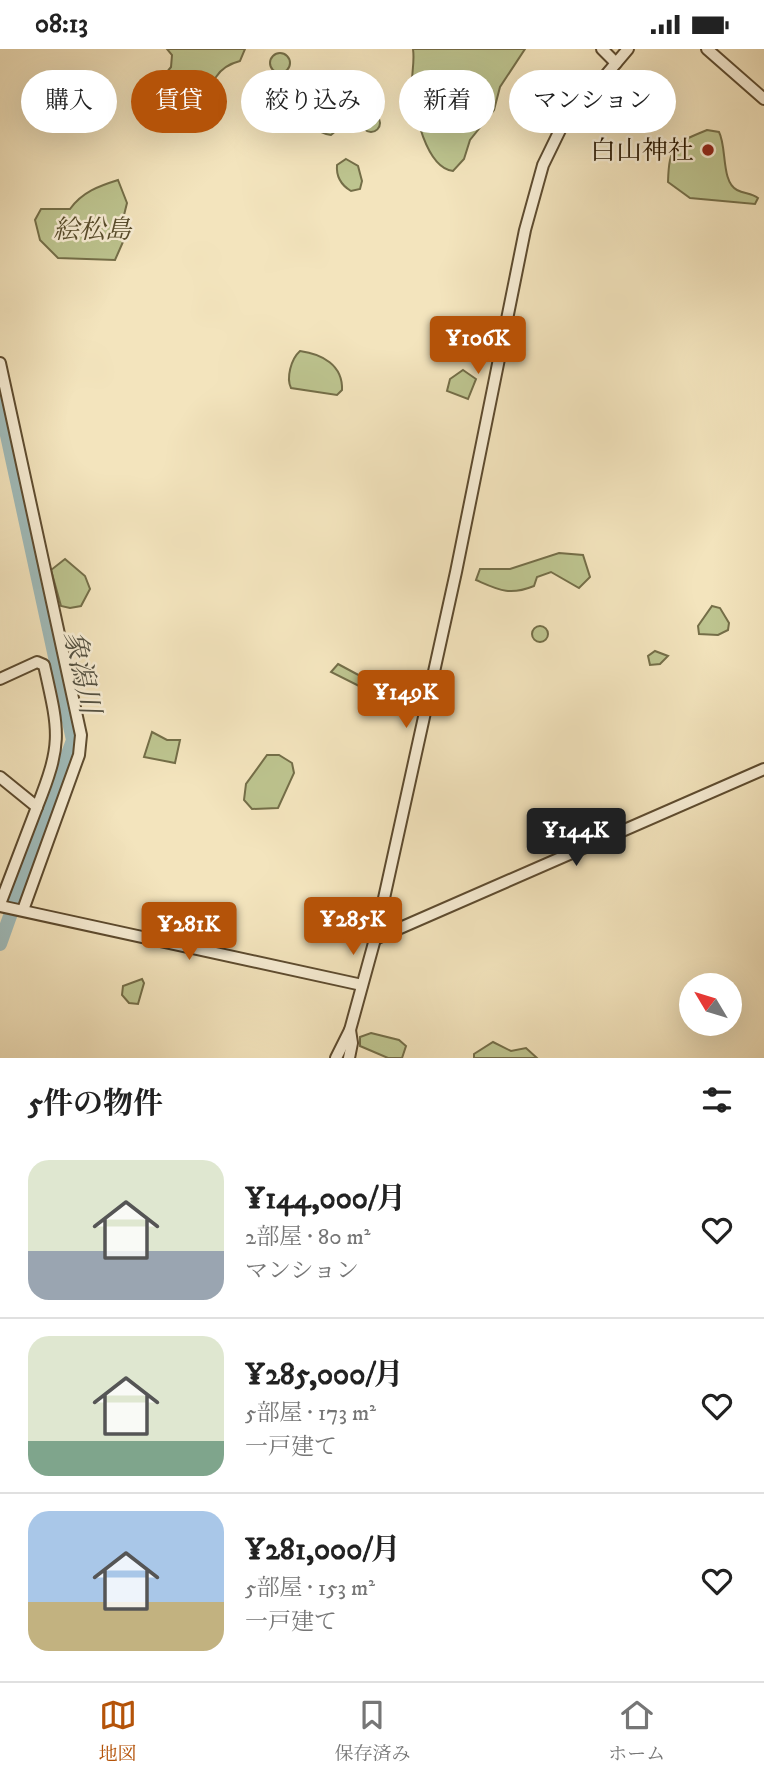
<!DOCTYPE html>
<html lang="ja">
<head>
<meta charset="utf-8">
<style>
  :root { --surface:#fff; --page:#f2f2f2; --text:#222; --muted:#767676; --line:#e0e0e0; --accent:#b45309 }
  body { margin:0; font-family:"IM FELL DW Pica","Noto Serif JP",serif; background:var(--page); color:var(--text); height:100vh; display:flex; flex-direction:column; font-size:26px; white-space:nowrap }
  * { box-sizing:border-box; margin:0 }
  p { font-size:23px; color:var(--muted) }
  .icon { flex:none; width:38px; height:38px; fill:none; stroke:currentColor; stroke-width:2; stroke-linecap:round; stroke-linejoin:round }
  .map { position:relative; height:1009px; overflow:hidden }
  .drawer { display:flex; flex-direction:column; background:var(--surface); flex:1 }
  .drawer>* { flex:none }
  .banner { position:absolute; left:21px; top:21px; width:723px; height:63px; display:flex; gap:14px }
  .needle { width:46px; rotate:308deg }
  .controls { position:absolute; left:679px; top:924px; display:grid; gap:14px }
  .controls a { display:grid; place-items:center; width:63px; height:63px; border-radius:50%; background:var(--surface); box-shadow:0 7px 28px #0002; font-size:35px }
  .price { position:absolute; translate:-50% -60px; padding:0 16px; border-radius:7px; background:var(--accent); color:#fff; font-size:23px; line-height:46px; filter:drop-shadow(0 2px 4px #0008) }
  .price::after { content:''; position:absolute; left:50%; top:42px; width:21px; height:16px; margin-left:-10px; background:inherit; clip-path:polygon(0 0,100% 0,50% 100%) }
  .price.on { background:#222; color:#fff }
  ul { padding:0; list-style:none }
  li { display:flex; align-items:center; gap:21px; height:175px; padding:0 28px }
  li+li { border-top:2px solid var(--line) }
  li span { display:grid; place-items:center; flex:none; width:196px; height:140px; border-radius:21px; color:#555 }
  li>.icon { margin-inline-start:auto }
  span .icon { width:84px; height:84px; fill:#fffc; stroke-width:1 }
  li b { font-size:30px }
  h2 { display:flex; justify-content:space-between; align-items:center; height:84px; padding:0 28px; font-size:30px }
  .tag { padding:0 24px; border-radius:32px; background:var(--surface); box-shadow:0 7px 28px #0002; font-size:24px; line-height:63px }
  .tag.on { background:var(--accent); color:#fff }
  .status { display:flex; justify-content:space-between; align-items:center; height:49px; padding:0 35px; background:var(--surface); direction:ltr }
  .status svg { height:19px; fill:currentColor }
  .tab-bar { display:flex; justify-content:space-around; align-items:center; height:98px; border-top:2px solid var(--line); background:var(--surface); font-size:19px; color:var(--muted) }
  .tab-bar a { display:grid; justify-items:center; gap:4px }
  .tab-bar .on { color:var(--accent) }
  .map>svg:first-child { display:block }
  .green { fill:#bdc48f; stroke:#746e48; stroke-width:2 }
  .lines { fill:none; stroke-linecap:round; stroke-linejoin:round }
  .river { stroke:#a0bcbb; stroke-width:14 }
  .minor-casing { stroke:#5d4b2f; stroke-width:14 }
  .minor { stroke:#f7edd4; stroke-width:10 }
  .poi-dot { fill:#8f2418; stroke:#f7edd4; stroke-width:2.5 }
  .labels { text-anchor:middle; stroke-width:5; stroke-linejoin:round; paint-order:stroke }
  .poi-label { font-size:26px; fill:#2b1800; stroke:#f7edd4; text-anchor:end }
  .park-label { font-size:26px; font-style:italic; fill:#574c2b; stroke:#f7edd4 }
  .water-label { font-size:28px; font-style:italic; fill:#545141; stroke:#f7edd4 }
</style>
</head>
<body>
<div class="status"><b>08:13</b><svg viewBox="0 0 49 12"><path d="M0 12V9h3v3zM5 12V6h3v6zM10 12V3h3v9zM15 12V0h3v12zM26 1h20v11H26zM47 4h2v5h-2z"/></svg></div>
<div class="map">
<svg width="764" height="1009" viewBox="0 0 764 1009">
  <rect width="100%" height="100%" fill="#f3e4bd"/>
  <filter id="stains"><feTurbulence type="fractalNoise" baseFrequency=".00286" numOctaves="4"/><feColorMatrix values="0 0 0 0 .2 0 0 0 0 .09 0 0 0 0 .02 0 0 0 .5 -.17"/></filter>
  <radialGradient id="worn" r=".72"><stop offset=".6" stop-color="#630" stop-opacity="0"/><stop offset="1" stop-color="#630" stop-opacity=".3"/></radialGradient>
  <g class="green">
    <path d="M167,0H245L240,12C204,21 212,53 197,81C167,74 164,72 150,44L171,18L172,6Z"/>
    <path d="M413,0H525L500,38L494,61L470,91L464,110L453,122C426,119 414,62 412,38C411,26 415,14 413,0Z"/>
    <circle cx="280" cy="14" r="10"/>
    <path d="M296,46C316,45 325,49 338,64V80L331,86C316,84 296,69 292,55Z"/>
    <circle cx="371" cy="74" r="9"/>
    <path d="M707,81L719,83C727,98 721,133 737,141C745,145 751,144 758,149L755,155L690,149L668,133C669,96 675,94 707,81Z"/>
    <path d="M346,110L358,117L362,132L360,140L351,142C341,136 336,128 337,116Z"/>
    <path d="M118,131L127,154L121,178L126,186L115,211L58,209L40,191L35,171L41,160H70C82,143 99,137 118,131Z"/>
    <path d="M300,302C322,305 343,316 342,341L337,346L291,339C286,329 291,310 300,302Z"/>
    <polygon points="463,321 476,330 468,350 447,342 450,330"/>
    <path d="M559,504L583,506L590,528L579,539L551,523L537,528L534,537C509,547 499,541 476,531L480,520H510Z"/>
    <polygon points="65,510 85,527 90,540 81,557 70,559 61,557 51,521"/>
    <polygon points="712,557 720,559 729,574 728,581 718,586 699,585 698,577"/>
    <circle cx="540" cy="585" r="8"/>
    <polygon points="655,602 668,607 660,615 650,616 648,607"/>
    <polygon points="338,615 364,629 399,641 397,645 367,641 331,623"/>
    <polygon points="152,683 167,691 180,691 175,714 144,708"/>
    <polygon points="267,706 279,706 292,714 294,724 278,759 252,760 244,751 246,735"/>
    <polygon points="142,930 144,934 138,955 129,954 122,946 123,937"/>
    <polygon points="371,984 399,991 406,997 402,1009 388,1009 360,997 360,988"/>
    <polygon points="493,993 511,1002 526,999 537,1009 474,1009 474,1005"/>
  </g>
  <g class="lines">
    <polyline class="river" points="0,354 73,691 0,895"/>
    <g class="minor-casing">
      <g id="minor">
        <polyline points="602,0 616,14"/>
        <polyline points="707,0 764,50"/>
        <polyline points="0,314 81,686 79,706 23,861"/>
        <path d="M0,630L37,613L44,616C59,683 63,693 37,758"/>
        <polyline points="0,728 37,758 0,855"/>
        <polyline points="0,857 362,936"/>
        <polyline points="375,890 764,720"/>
        <polyline points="336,1009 350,981 375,890 456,523 525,181 543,116 561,79 628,0"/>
        <polyline points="349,1009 352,994 350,981"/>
      </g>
    </g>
    <use href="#minor" class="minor"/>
  </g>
  <circle class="poi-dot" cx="708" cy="101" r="7"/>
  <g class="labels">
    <g class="poi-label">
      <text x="694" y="110">白山神社</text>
    </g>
    <g class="park-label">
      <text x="92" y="189">絵松島</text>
    </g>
    <g class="water-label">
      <text transform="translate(83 623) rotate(78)" y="10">象潟川</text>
    </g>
  </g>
  <rect width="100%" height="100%" filter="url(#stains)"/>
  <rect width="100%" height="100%" fill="url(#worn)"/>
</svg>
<div class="controls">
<a><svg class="needle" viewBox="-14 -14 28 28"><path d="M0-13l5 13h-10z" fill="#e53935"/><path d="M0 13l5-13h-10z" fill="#767676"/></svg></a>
</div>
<b class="price" style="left:478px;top:327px">¥106K</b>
<b class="price" style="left:406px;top:681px">¥149K</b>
<b class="price on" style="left:576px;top:819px">¥144K</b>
<b class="price" style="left:353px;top:908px">¥285K</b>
<b class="price" style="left:189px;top:913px">¥281K</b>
<div class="banner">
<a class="tag">購入</a>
<a class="tag on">賃貸</a>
<a class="tag">絞り込み</a>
<a class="tag">新着</a>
<a class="tag">マンション</a>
</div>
</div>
<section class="drawer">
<h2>5件の物件<svg class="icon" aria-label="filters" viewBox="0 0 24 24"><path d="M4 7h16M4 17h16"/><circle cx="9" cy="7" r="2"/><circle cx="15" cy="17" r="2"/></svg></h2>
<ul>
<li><span style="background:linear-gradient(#dfe7d0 65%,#9aa5b1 0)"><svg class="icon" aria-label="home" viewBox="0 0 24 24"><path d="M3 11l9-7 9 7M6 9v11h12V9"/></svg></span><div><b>¥144,000/月</b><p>2部屋 · 80 m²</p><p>マンション</p></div><svg class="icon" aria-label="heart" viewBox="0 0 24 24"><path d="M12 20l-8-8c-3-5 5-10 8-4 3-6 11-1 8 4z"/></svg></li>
<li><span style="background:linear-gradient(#dfe7d0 75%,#7fa58c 0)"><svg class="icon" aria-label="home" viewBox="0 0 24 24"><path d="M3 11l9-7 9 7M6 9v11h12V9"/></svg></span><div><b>¥285,000/月</b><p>5部屋 · 173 m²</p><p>一戸建て</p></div><svg class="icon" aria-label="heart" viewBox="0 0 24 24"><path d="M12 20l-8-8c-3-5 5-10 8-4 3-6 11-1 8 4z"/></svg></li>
<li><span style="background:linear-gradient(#a9c7e8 65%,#c2b280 0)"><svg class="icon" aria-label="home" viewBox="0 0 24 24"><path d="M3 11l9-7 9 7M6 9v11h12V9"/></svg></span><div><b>¥281,000/月</b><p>5部屋 · 153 m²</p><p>一戸建て</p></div><svg class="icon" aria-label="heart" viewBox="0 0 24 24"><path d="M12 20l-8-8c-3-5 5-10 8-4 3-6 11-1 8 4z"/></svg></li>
</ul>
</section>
<nav class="tab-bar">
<a class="on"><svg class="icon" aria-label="map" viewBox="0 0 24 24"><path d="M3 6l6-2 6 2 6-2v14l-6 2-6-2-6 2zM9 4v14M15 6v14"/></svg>地図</a>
<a><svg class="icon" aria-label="saved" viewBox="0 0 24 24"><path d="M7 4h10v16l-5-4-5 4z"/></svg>保存済み</a>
<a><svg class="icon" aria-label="home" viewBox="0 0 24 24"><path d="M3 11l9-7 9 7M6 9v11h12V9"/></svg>ホーム</a>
</nav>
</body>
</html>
